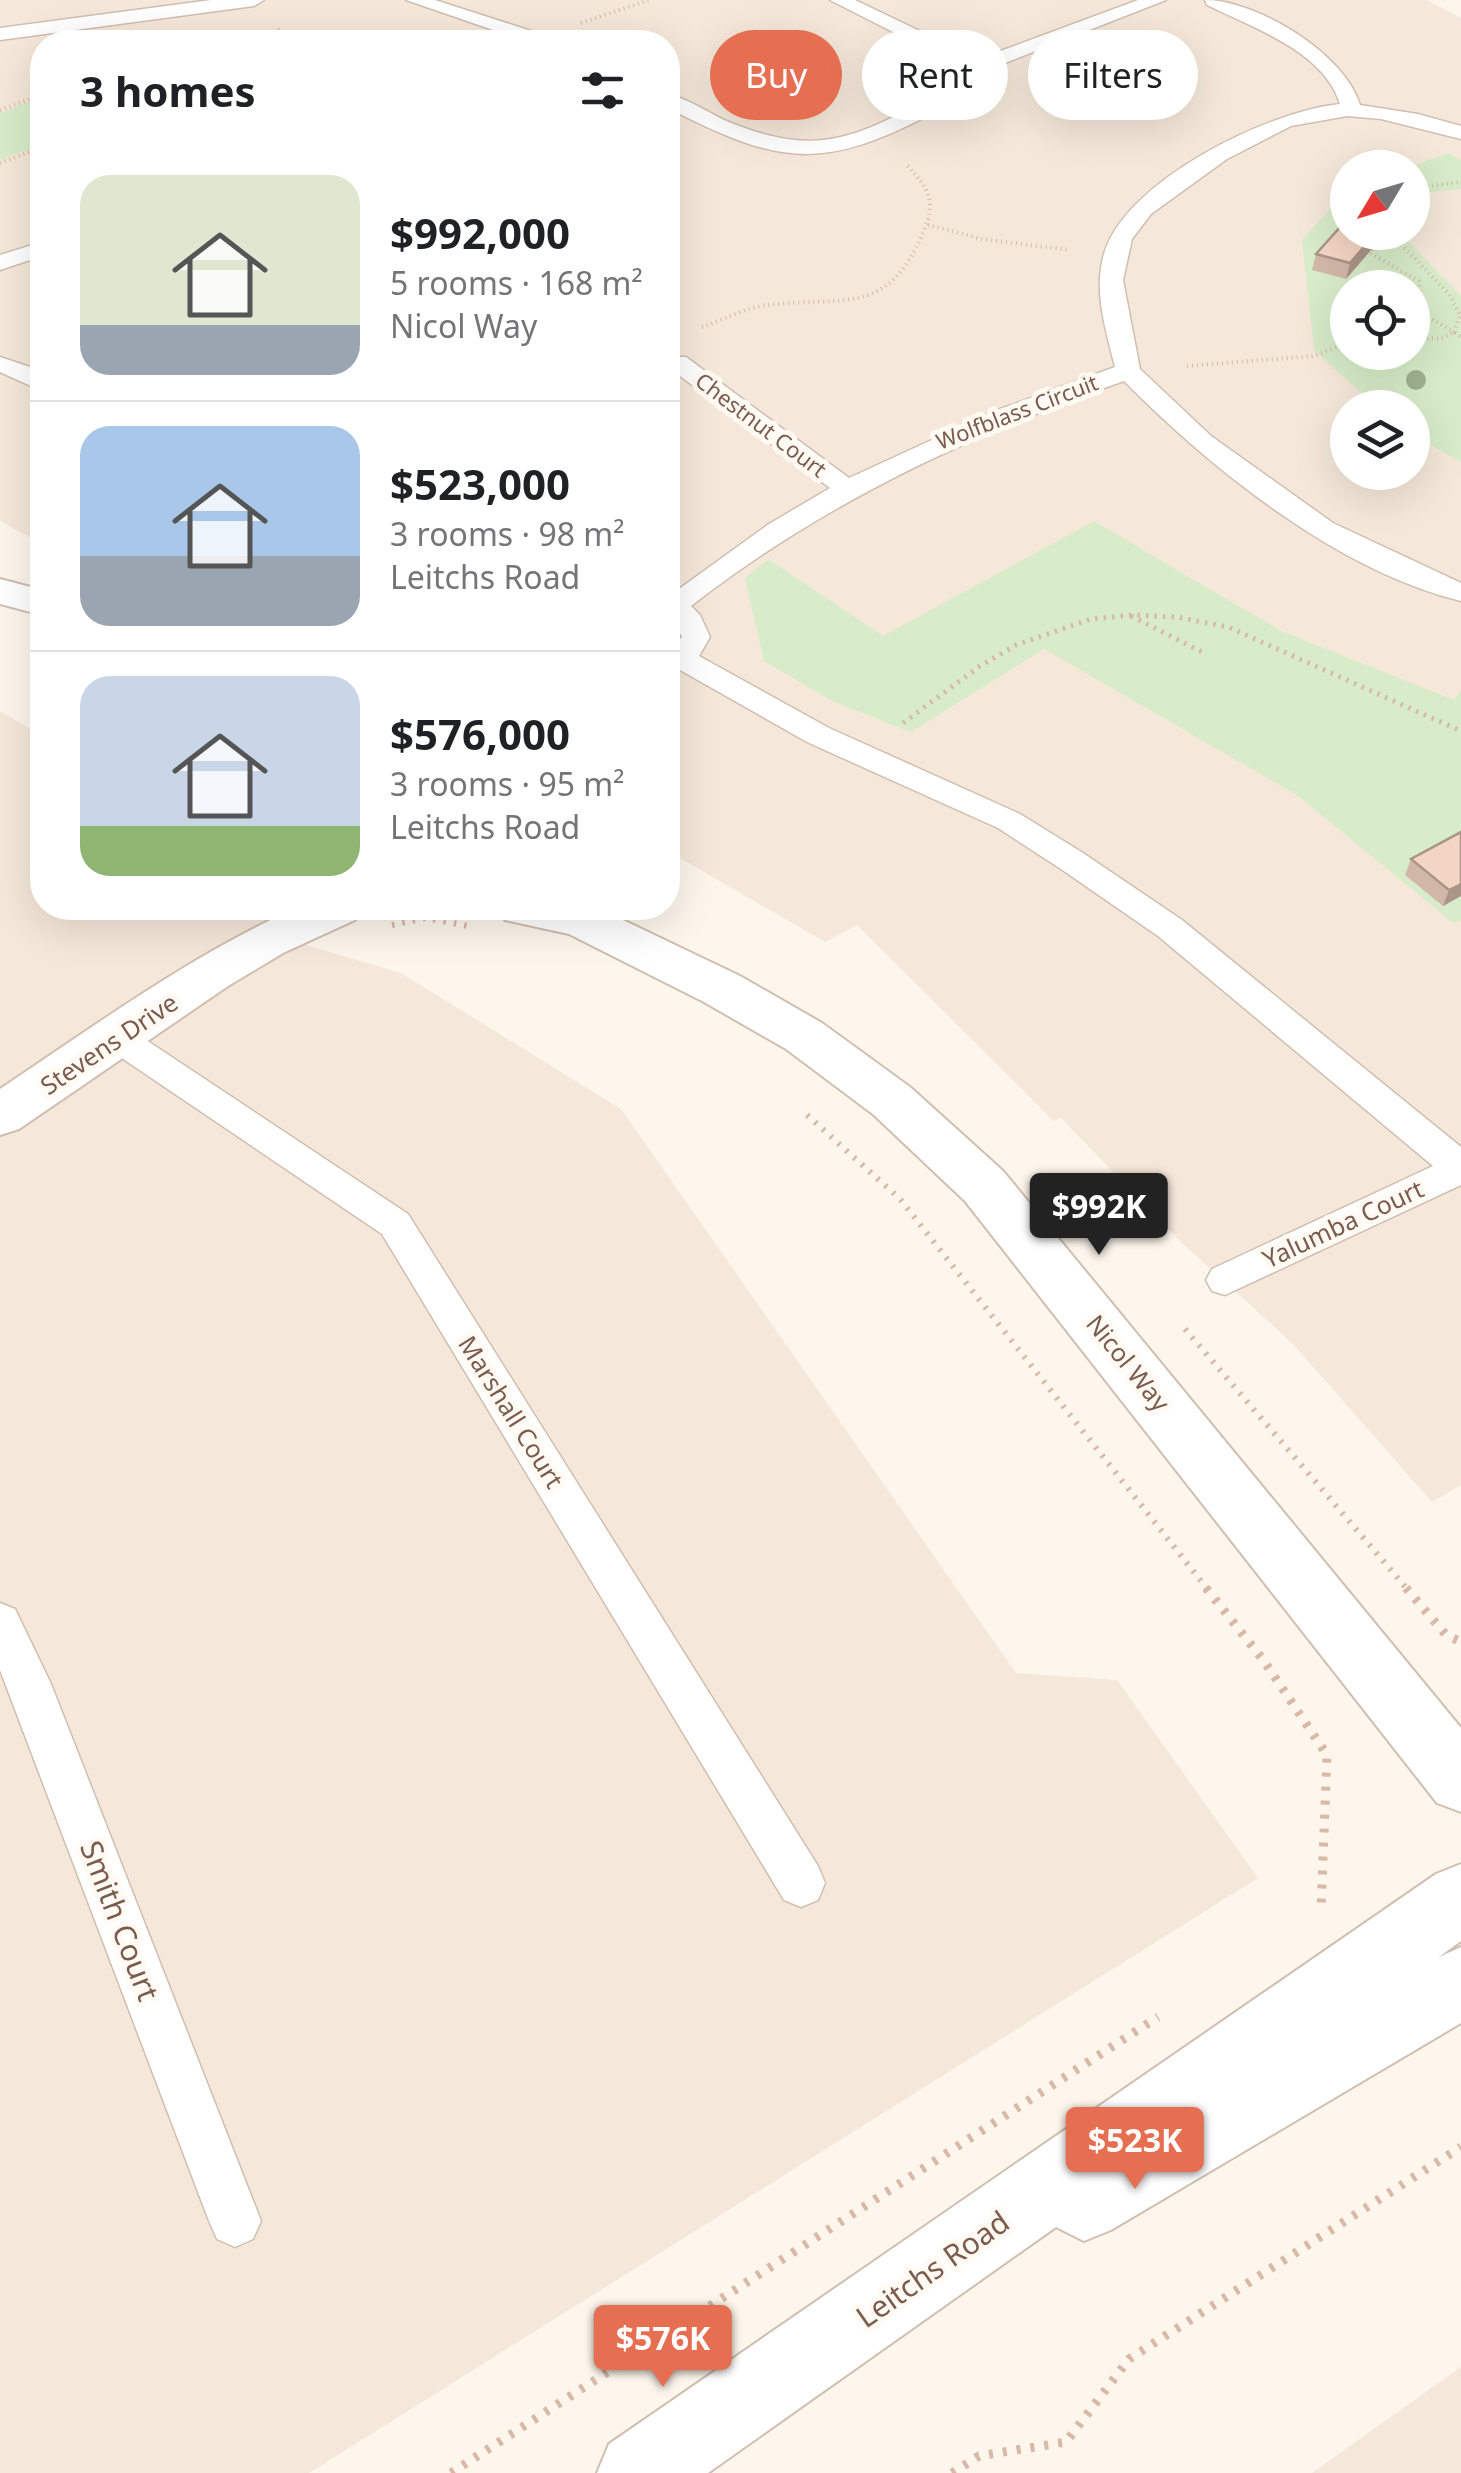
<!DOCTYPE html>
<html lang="en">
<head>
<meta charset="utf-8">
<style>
  :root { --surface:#fff; --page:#f6f6f6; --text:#202124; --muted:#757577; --line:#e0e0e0; --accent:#e76f51 }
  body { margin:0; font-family:"Noto Sans",sans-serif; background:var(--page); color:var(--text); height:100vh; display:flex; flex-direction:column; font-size:38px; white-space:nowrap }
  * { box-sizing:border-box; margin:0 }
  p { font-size:32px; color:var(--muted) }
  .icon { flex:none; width:55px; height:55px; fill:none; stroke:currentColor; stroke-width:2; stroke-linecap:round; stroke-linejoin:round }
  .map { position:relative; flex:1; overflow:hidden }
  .side { position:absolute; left:30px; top:30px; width:650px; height:890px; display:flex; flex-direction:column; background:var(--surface); border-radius:40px; box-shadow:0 10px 40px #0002 }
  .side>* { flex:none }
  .top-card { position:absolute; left:710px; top:30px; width:600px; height:90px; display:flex; gap:20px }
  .needle { width:65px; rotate:232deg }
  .buttons { position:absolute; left:1330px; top:150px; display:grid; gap:20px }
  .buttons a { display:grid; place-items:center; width:100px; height:100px; border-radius:50%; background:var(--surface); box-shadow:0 10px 40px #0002; font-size:50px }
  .price { position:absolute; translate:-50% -85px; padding:0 22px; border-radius:10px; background:var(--accent); color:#fff; font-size:32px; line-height:65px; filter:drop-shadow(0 2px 5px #0008) }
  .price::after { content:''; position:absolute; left:50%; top:60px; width:30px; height:22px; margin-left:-15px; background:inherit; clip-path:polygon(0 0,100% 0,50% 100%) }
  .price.active { background:#222; color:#fff }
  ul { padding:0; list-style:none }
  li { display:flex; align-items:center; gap:30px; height:250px; padding:0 50px }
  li+li { border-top:2px solid var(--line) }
  li span { display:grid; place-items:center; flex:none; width:280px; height:200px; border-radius:30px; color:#555 }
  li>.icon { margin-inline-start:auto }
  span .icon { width:120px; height:120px; fill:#fffc; stroke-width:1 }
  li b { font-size:42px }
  h2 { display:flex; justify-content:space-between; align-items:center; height:120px; padding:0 50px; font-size:42px }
  .tag { padding:0 35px; border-radius:45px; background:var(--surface); box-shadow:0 10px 40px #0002; font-size:35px; line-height:90px }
  .tag.active { background:var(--accent); color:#fff }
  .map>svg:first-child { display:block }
  .residential { fill:#f5e8da; fill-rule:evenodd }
  .green { fill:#d8ecc9; fill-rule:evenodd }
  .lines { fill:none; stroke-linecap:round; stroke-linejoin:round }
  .service-casing { stroke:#d1beb0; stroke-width:3 }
  .minor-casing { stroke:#d1beb0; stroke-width:4 }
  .tertiary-casing { stroke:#d1beb0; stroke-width:4 }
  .path-far3 { stroke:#d9b8a5; stroke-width:4; stroke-dasharray:1 4; stroke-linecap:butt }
  .path-far2 { stroke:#d9b8a5; stroke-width:5; stroke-dasharray:2.5 6; stroke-linecap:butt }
  .path-far1 { stroke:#d9b8a5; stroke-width:6; stroke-dasharray:2.5 8; stroke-linecap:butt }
  .path { stroke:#d9b8a5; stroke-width:9; stroke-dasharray:4 10; stroke-linecap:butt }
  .service { fill:#fff; fill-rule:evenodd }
  .minor { fill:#fff; fill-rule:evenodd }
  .tertiary { fill:#fff; fill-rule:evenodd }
  .tree { fill:#a0b28e }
  .wall { fill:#d1b7a8 }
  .shaded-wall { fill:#aa9588 }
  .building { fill:#f3d5c3; stroke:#aa9588; stroke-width:2.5 }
  .labels { text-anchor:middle; stroke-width:10; stroke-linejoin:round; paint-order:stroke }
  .far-street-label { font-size:22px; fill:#7a5c4d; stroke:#fffaf3 }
  .street-label { font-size:25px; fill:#7a5c4d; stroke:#fffaf3 }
  .near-street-label { font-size:30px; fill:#7a5c4d; stroke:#fffaf3 }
</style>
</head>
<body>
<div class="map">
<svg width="1461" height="2473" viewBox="0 0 1461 2473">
  <rect width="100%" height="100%" fill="#fdf6ec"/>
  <g class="residential">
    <path d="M0,0H1427L1461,18V1485L1432,1502L1292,1343L1179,1240L1061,1118L1054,1121L857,925L825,942L668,851V42H42V544L0,521ZM1348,168H1412V232H1348ZM1348,288H1412V352H1348ZM1348,408H1412V472H1348Z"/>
    <polygon points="0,711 42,736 42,908 266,908 279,937 401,973 621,1109 1016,1673 1117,1680 1258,1878 309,2473 0,2473"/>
    <polygon points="1461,2367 1461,2473 1312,2473"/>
  </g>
  <g class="green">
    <polygon points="42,97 42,144 0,160 0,113"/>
    <polygon points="1448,153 1461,160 1461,189 1413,194 1412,168 1409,167"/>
    <path d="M1347,190L1348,232L1400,233L1461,296V462L1413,435L1412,408L1377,407L1314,350L1302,240ZM1348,288H1412V352H1348Z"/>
    <polygon points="1094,521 1281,631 1454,700 1461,690 1461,920 1453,923 1297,795 1044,649 911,732 832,701 764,661 745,578 768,559 883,636"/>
  </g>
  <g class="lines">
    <g class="service-casing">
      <g id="service">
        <polygon points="211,0 264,0 254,6 0,40 0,28"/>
        <polygon points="406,0 435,0 553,38 556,42 528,42"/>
        <path d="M830,0H855L953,47L990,55L1138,0H1166L1000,65C984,91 956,100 931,114C821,172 777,164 668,108V94C688,99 706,111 724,120C798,151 839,147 908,109C932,96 963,87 980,65L940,56Z"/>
        <path d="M1205,0C1257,0 1345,54 1360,105L1418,114L1461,126V139L1381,119L1347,116L1291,126L1227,159L1151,214L1132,239L1123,280L1140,369L1211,436L1333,523L1461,583V601C1338,571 1211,469 1124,381C967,436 822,504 691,606L700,615L710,637L699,656L829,728L1020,814L1083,853L1182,920L1461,1147V1185L1225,1295L1212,1291L1206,1280L1212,1269L1433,1166L1158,936L1061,869L998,828L807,742L680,670L668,674V652L682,637L674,620L668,617V597L769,524L830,488L668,367V357H686L849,478L995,411L1115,367C1106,331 1093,291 1104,254C1125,181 1268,111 1340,104C1324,51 1253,28 1207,5Z"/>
        <polygon points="42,242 42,256 0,270 0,255"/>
        <polygon points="0,357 42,371 42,391 0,372"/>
        <polygon points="119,1026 131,1030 408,1214 818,1866 825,1883 818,1900 801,1907 784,1900 382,1234 107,1048 102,1039 107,1030"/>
        <polygon points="0,1603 15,1609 51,1684 261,2221 253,2239 235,2247 217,2239 209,2221 0,1670"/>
      </g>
    </g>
    <g class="minor-casing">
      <g id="minor">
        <polygon points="0,579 42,590 42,615 0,604"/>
        <path d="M296,908H362L355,920L283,953L228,986L19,1129L0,1135V1089C96,1025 191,955 296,908Z"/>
        <polygon points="498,908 598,908 740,976 822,1023 910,1087 1003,1171 1461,1728 1461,1812 1437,1803 965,1201 874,1115 786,1049 704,1002 569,934 505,920"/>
      </g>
    </g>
    <g class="tertiary-casing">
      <polygon id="tertiary" points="1461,1864 1461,1941 1439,1957 1461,1947 1461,2023 1111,2230 1084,2241 1056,2227 708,2473 597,2473 609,2444 1436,1874"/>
    </g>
    <g class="path-far3">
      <polyline points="581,23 649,0"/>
      <polyline points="278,29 289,42"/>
      <polyline points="0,110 42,95"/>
      <polyline points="0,163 42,147"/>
      <polyline points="1412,188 1461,182"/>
      <polyline points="928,225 982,239 1069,250"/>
      <polyline points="1374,232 1378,241 1370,253 1419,281 1422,313 1454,332 1460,315 1449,294 1389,232"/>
      <path d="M702,327C723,320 746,307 768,305C845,296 887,317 923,233C937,200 929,190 907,165"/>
      <polyline points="1412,339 1443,338 1454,332 1461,337"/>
      <polyline points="1187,366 1314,356 1348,343"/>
    </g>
    <g class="path-far2">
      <polyline points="1131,616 1206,654"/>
      <polyline points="903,723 980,666 1016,645 1091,619 1132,615 1177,617 1228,627 1461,731"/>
    </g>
    <g class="path-far1">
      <polyline points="392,925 426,918 468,926"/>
      <polyline points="807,1115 900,1199 1208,1590"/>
      <polyline points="1185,1329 1408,1590"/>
    </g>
    <g class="path">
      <polyline points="1206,1588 1264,1661 1327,1755 1321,1911"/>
      <polyline points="1406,1588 1446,1635 1461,1642"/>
      <polyline points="451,2473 1158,2017"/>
      <polyline points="952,2473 979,2456 1066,2442 1129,2359 1461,2147"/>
    </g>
    <use href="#service" class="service"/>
    <use href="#minor" class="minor"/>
    <use href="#tertiary" class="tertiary"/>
  </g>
  <circle class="tree" cx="1416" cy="380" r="10"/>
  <g class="wall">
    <polygon points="1371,250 1346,279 1312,270 1316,254"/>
    <polygon points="1461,832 1461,896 1443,906 1405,875 1411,859"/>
  </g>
  <g class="shaded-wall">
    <polygon points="1375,234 1371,250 1346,279 1350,263"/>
    <polygon points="1461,884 1461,896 1443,906 1449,890"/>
  </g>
  <g class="building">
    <polygon points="1342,225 1348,227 1348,232 1369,232 1375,234 1350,263 1316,254"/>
    <polygon points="1461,832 1461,884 1449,890 1411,859"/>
  </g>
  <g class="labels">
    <g class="far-street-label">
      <text transform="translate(1017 412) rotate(-21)" y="8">Wolfblass Circuit</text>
      <text transform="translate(761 425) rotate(37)" y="8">Chestnut Court</text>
    </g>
    <g class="street-label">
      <text transform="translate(109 1044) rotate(-34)" y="9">Stevens Drive</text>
      <text transform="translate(1343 1224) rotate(-25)" y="9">Yalumba Court</text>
      <text transform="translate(1128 1363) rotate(51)" y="9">Nicol Way</text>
      <text transform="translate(511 1412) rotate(58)" y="9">Marshall Court</text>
    </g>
    <g class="near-street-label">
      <text transform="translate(119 1921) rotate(69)" y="10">Smith Court</text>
      <text transform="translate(933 2270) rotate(-35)" y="10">Leitchs Road</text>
    </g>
  </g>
</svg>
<div class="buttons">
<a><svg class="needle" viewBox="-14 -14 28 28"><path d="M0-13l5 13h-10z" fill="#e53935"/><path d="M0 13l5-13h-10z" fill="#757577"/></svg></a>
<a><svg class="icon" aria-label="locate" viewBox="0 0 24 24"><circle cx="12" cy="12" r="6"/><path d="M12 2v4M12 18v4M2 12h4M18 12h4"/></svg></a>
<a><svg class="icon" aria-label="layers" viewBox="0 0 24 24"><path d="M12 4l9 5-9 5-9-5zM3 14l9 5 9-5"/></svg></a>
</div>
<b class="price active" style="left:1099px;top:1258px">$992K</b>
<b class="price" style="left:1135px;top:2192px">$523K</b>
<b class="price" style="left:663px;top:2390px">$576K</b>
<div class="top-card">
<a class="tag active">Buy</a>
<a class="tag">Rent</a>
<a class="tag">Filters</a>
</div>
<section class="side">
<h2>3 homes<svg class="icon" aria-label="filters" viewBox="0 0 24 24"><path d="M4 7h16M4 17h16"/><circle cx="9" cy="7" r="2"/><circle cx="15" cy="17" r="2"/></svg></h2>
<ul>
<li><span style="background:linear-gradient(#dfe7d0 75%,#9aa5b1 0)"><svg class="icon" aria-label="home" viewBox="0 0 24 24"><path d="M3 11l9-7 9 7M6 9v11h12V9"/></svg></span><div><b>$992,000</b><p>5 rooms · 168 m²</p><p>Nicol Way</p></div></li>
<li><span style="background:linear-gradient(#a9c7e8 65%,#9aa5b1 0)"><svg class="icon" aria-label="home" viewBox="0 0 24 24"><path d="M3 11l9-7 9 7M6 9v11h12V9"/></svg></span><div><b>$523,000</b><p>3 rooms · 98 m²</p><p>Leitchs Road</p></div></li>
<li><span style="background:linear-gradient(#c9d6e8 75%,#8fb573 0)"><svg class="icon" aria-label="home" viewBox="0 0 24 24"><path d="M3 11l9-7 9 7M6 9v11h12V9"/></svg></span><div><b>$576,000</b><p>3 rooms · 95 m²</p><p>Leitchs Road</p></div></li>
</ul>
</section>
</div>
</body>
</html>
